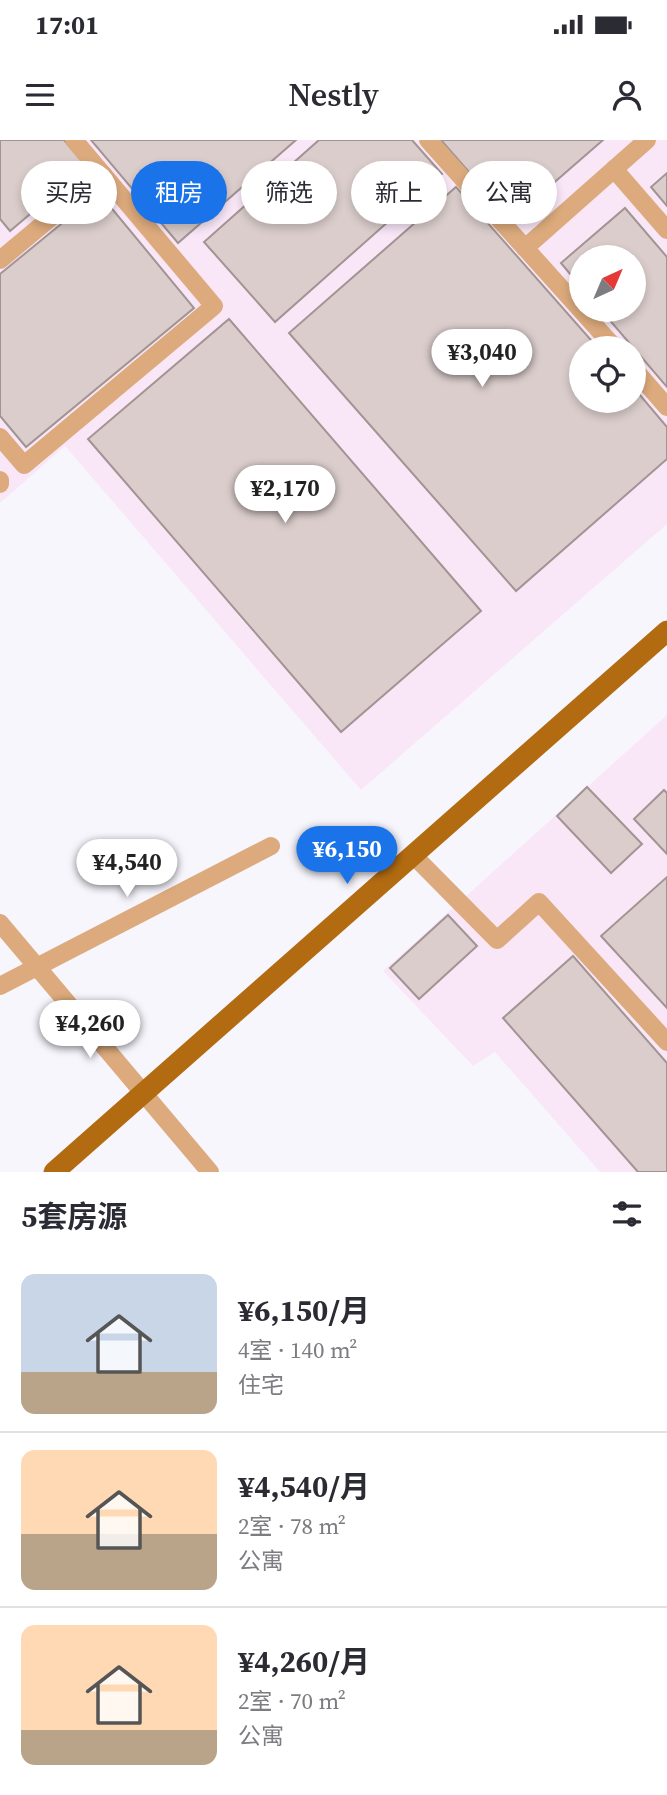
<!DOCTYPE html>
<html lang="zh">
<head>
<meta charset="utf-8">
<style>
  :root { --surface:#fff; --page:#f2f2f3; --text:#2b2b33; --muted:#7c7c81; --line:#e1e1e2; --accent:#1a73e8 }
  body { margin:0; font-family:"Source Serif 4","Noto Sans SC",serif; background:var(--page); color:var(--text); height:100vh; display:flex; flex-direction:column; font-size:26px; white-space:nowrap }
  * { box-sizing:border-box; margin:0 }
  p { font-size:23px; color:var(--muted) }
  .icon { flex:none; width:38px; height:38px; fill:none; stroke:currentColor; stroke-width:2; stroke-linecap:round; stroke-linejoin:round }
  .map { position:relative; height:1032px; overflow:hidden }
  .sheet { display:flex; flex-direction:column; background:var(--surface); flex:1 }
  .sheet>* { flex:none }
  .banner { position:absolute; left:21px; top:21px; width:626px; height:63px; display:flex; gap:14px }
  .needle { width:46px; rotate:44deg }
  .fabs { position:absolute; left:569px; top:105px; display:grid; gap:14px }
  .fabs a { display:grid; place-items:center; width:77px; height:77px; border-radius:50%; background:var(--surface); box-shadow:0 4px 10px #0003; font-size:35px }
  .price { position:absolute; translate:-50% -60px; padding:0 16px; border-radius:24px; background:#fff; color:#222; font-size:23px; line-height:46px; filter:drop-shadow(0 2px 4px #0008) }
  .price::after { content:''; position:absolute; left:50%; top:42px; width:21px; height:16px; margin-left:-10px; background:inherit; clip-path:polygon(0 0,100% 0,50% 100%) }
  .price.active { background:var(--accent); color:#fff }
  ul { padding:0; list-style:none }
  li { display:flex; align-items:center; gap:21px; height:175px; padding:0 21px }
  li+li { border-top:2px solid var(--line) }
  li span { display:grid; place-items:center; flex:none; width:196px; height:140px; border-radius:14px; color:#555 }
  li>.icon { margin-inline-start:auto }
  span .icon { width:84px; height:84px; fill:#fffc; stroke-width:1 }
  li b { font-size:30px }
  h2 { display:flex; justify-content:space-between; align-items:center; height:84px; padding:0 21px; font-size:30px }
  .pill { padding:0 24px; border-radius:32px; background:var(--surface); box-shadow:0 4px 10px #0003; font-size:24px; line-height:63px }
  .pill.active { background:var(--accent); color:#fff }
  .status { display:flex; justify-content:space-between; align-items:center; height:49px; padding:0 35px; background:var(--surface); direction:ltr }
  .status svg { height:19px; fill:currentColor }
  header { display:flex; justify-content:space-between; align-items:center; height:91px; padding:0 21px; background:var(--surface); font-size:32px; font-weight:600 }
  .map>svg:first-child { display:block }
  .industrial { fill:#f9e7f8; fill-rule:evenodd }
  .building { fill:#dacdcb; stroke:#a19492; stroke-width:2 }
  .lines { fill:none; stroke-linecap:round; stroke-linejoin:round }
  .minor { stroke:#dcaa7c; stroke-width:18 }
  .major { stroke:#b26b11; stroke-width:21 }
</style>
</head>
<body>
<div class="status"><b>17:01</b><svg viewBox="0 0 49 12"><path d="M0 12V9h3v3zM5 12V6h3v6zM10 12V3h3v9zM15 12V0h3v12zM26 1h20v11H26zM47 4h2v5h-2z"/></svg></div>
<header><svg class="icon" aria-label="menu" viewBox="0 0 24 24"><path d="M4 6h16M4 12h16M4 18h16"/></svg>Nestly<svg class="icon" aria-label="person" viewBox="0 0 24 24"><circle cx="12" cy="8" r="4"/><path d="M4 21q1-7 8-7t8 7"/></svg></header>
<div class="map">
<svg width="667" height="1032" viewBox="0 0 667 1032">
  <rect width="100%" height="100%" fill="#f7f6fd"/>
  <g class="industrial">
    <path d="M0,0H91L178,103L296,0H667V384L361,650L65,306L0,363ZM581,117H634V170H581ZM581,208H634V261H581Z"/>
    <polygon points="667,575 667,1032 600,1032 495,912 473,926 383,831"/>
  </g>
  <g class="building">
    <polygon points="0,0 64,0 87,26 10,91 0,79"/>
    <polygon points="91,0 296,0 178,103"/>
    <polygon points="319,0 412,0 442,34 275,182 204,102"/>
    <polygon points="441,0 603,0 511,80"/>
    <polygon points="667,33 667,66 651,47"/>
    <polygon points="456,47 598,208 581,208 581,261 634,261 634,248 667,287 667,319 516,451 289,193"/>
    <polygon points="99,53 194,168 26,307 0,276 0,134"/>
    <polygon points="625,68 667,117 667,247 601,170 634,170 634,117 581,117 581,147 561,123"/>
    <polygon points="229,179 481,471 341,592 88,299"/>
    <polygon points="587,647 642,704 611,733 557,676"/>
    <polygon points="664,650 667,653 667,714 634,679"/>
    <polygon points="667,737 667,868 601,796"/>
    <polygon points="448,775 477,806 419,859 390,828"/>
    <polygon points="573,816 667,923 667,1032 638,1032 503,878"/>
  </g>
  <g class="lines">
    <g class="minor">
      <polyline points="428,0 615,208"/>
      <polyline points="614,29 667,90"/>
      <polyline points="525,108 647,0"/>
      <polyline points="0,120 103,34"/>
      <polyline points="634,229 667,267"/>
      <polyline points="0,297 24,325 214,166 74,0"/>
      <polyline points="0,340 0,344"/>
      <polyline points="414,716 497,800 539,762 667,902"/>
      <polyline points="0,783 210,1032"/>
      <polyline points="0,846 271,706"/>
    </g>
    <polyline class="major" points="54,1032 667,491"/>
  </g>
</svg>
<div class="fabs">
<a><svg class="needle" viewBox="-14 -14 28 28"><path d="M0-13l5 13h-10z" fill="#e53935"/><path d="M0 13l5-13h-10z" fill="#7c7c81"/></svg></a>
<a><svg class="icon" aria-label="locate" viewBox="0 0 24 24"><circle cx="12" cy="12" r="6"/><path d="M12 2v4M12 18v4M2 12h4M18 12h4"/></svg></a>
</div>
<b class="price" style="left:482px;top:249px">¥3,040</b>
<b class="price" style="left:285px;top:385px">¥2,170</b>
<b class="price active" style="left:347px;top:746px">¥6,150</b>
<b class="price" style="left:127px;top:759px">¥4,540</b>
<b class="price" style="left:90px;top:920px">¥4,260</b>
<div class="banner">
<a class="pill">买房</a>
<a class="pill active">租房</a>
<a class="pill">筛选</a>
<a class="pill">新上</a>
<a class="pill">公寓</a>
</div>
</div>
<section class="sheet">
<h2>5套房源<svg class="icon" aria-label="filters" viewBox="0 0 24 24"><path d="M4 7h16M4 17h16"/><circle cx="9" cy="7" r="2"/><circle cx="15" cy="17" r="2"/></svg></h2>
<ul>
<li><span style="background:linear-gradient(#c9d6e8 70%,#b9a48a 0)"><svg class="icon" aria-label="home" viewBox="0 0 24 24"><path d="M3 11l9-7 9 7M6 9v11h12V9"/></svg></span><div><b>¥6,150/月</b><p>4室 · 140 m²</p><p>住宅</p></div></li>
<li><span style="background:linear-gradient(#ffd9b3 60%,#b9a48a 0)"><svg class="icon" aria-label="home" viewBox="0 0 24 24"><path d="M3 11l9-7 9 7M6 9v11h12V9"/></svg></span><div><b>¥4,540/月</b><p>2室 · 78 m²</p><p>公寓</p></div></li>
<li><span style="background:linear-gradient(#ffd9b3 75%,#b9a48a 0)"><svg class="icon" aria-label="home" viewBox="0 0 24 24"><path d="M3 11l9-7 9 7M6 9v11h12V9"/></svg></span><div><b>¥4,260/月</b><p>2室 · 70 m²</p><p>公寓</p></div></li>
</ul>
</section>
</body>
</html>
